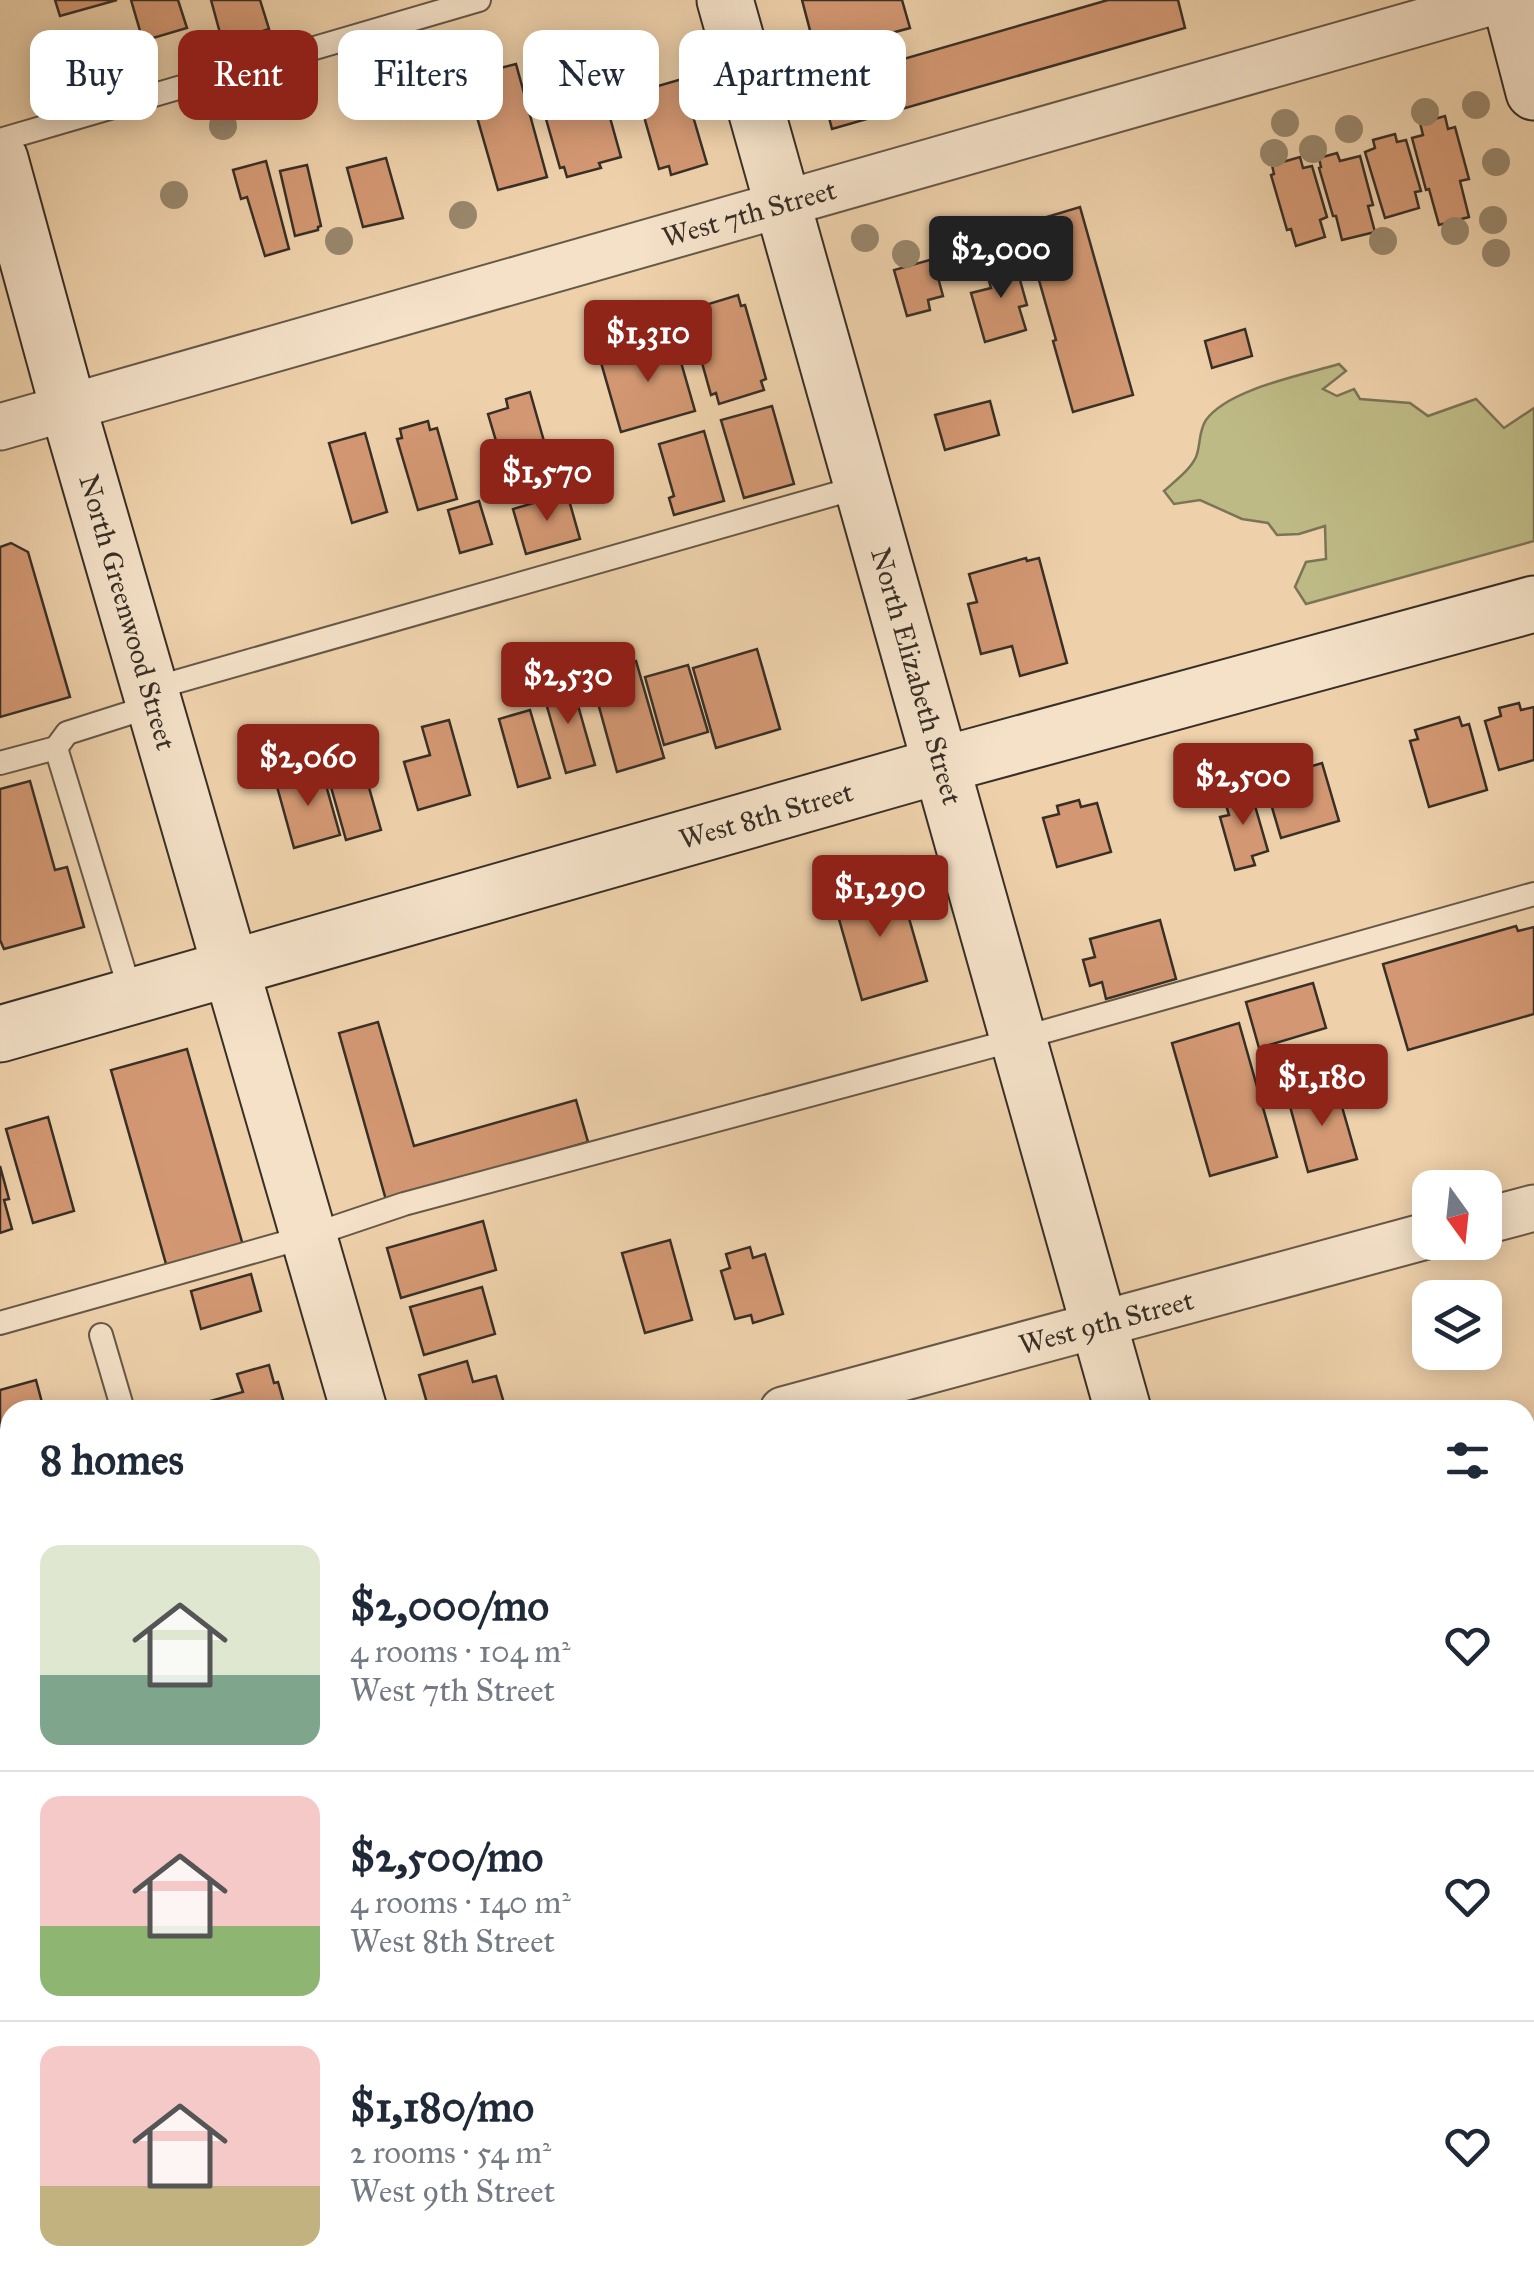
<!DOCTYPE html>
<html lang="en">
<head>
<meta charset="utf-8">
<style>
  :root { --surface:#fff; --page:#f6f6f7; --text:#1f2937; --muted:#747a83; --line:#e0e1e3; --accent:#8f2418 }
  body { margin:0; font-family:"IM FELL Great Primer",serif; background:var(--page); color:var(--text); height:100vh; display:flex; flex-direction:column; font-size:38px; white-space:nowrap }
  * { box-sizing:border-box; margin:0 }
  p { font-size:32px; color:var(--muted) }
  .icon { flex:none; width:55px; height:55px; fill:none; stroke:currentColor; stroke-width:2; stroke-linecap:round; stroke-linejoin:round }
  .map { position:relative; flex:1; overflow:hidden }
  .side { position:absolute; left:0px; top:1400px; width:1535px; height:892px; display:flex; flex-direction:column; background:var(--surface); border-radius:30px 30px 0 0; box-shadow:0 5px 25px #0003 }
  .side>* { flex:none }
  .top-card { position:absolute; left:30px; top:30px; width:1000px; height:90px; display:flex; gap:20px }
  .needle { width:65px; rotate:165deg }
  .fabs { position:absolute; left:1412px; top:1170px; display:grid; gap:20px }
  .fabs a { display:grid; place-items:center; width:90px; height:90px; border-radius:20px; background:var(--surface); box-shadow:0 5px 25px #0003; font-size:50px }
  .price { position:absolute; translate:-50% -85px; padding:0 22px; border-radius:10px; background:var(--accent); color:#fff; font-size:32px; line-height:65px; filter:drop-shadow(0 2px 5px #0008) }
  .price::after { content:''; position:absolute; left:50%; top:60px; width:30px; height:22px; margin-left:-15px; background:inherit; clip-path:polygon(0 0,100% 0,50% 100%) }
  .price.on { background:#222; color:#fff }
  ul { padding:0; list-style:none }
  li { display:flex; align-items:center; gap:30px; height:250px; padding:0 40px }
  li+li { border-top:2px solid var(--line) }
  li span { display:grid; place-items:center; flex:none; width:280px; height:200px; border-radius:20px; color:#555 }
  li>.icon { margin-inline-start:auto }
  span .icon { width:120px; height:120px; fill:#fffc; stroke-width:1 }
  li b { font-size:42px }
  h2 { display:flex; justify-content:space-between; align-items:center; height:120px; padding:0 40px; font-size:42px }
  .pill { padding:0 35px; border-radius:20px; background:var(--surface); box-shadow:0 5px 25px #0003; font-size:35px; line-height:90px }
  .pill.on { background:var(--accent); color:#fff }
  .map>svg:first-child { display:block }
  .green { fill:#beba85; stroke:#7b7456; stroke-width:2.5 }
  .building { fill:#d39873; stroke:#382f26; stroke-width:2.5 }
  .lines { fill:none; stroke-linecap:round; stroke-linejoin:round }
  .lane-casing { stroke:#665847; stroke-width:26 }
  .street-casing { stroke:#665847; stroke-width:49 }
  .secondary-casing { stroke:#382f26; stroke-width:59 }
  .lane { stroke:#f4e1c8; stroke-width:22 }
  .street { stroke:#f4e1c8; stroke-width:45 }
  .secondary { stroke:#f4e1c8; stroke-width:55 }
  .tree { fill:#99876c }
  .labels { text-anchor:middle; stroke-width:10; stroke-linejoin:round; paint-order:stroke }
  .street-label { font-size:28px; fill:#382f26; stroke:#f4e1c8 }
</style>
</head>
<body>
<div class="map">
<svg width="1534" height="2291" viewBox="0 0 1534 2291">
  <rect width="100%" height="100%" fill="#eed1ab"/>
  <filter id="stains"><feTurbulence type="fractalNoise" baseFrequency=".002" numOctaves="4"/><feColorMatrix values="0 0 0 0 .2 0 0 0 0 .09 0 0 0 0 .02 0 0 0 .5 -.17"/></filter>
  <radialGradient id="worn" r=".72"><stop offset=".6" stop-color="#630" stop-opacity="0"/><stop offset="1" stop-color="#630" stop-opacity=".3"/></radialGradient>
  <path class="green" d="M1339,364L1346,371L1323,389L1337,396L1354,389L1360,399L1410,403L1428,416L1476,399L1504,428L1534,408V541L1306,604L1295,587L1306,562L1326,559L1325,526L1299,534L1277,535L1268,523L1242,519L1200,500L1174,504L1164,491C1175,481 1190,470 1196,457C1201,445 1198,432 1206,420C1228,389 1303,375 1339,364Z"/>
  <g class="building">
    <polygon points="55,0 117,0 60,16"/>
    <polygon points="131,0 178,0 187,28 143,41"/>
    <polygon points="211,0 260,0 269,29 223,44"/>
    <polygon points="802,0 902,0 910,28 816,53"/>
    <polygon points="1108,0 1178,0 1185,28 832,129 820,83"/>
    <polygon points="516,64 547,177 498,190 475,110 497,98 489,71"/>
    <polygon points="682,79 707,164 671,175 669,166 659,169 637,92"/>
    <polygon points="585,81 588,93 602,89 621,157 599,163 601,168 567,177 564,167 560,168 542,105 554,102 551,91"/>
    <polygon points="1445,116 1448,129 1455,127 1469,179 1460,181 1469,217 1439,225 1429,189 1426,190 1412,138 1423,135 1420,123"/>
    <polygon points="1395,134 1397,142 1406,140 1421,191 1415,192 1419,208 1385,218 1365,152 1375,148 1373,140"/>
    <polygon points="1337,153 1340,161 1360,156 1373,205 1368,206 1375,232 1342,240 1336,216 1333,216 1319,168 1321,167 1319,158"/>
    <polygon points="1300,157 1303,168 1312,166 1327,217 1320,220 1325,237 1296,246 1291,229 1287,230 1271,175 1274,174 1272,165"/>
    <polygon points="386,158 403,218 363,227 347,168"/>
    <polygon points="266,161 289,249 265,256 247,197 241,199 233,170"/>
    <polygon points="307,165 321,226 318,227 318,230 295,236 280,171"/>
    <polygon points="1080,207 1133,395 1073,412 1053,341 1056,340 1023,224"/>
    <polygon points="1013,255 1027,305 1019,307 1026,330 985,342 971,293 991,288 984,263"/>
    <polygon points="933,259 943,296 928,300 930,310 907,316 894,270"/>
    <polygon points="738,295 741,306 745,305 766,379 761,381 764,390 719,404 716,393 711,395 690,320 694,319 692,309"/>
    <polygon points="1245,329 1252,356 1212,368 1205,341"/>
    <polygon points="674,338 695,411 621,432 600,359"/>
    <polygon points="530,392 555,480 531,487 527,476 500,484 489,443 496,441 488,414 508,408 506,399"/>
    <polygon points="990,401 999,435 945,450 935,415"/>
    <polygon points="772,406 794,484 744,498 721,420"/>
    <polygon points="428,421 430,430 437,428 457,499 418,510 397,439 402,438 400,429"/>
    <polygon points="704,431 724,501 674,515 669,498 674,496 659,444"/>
    <polygon points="365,433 387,512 352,523 329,443"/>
    <polygon points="567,493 580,539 526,554 513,509"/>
    <polygon points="479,501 492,544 460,553 448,510"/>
    <polygon points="11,543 28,552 70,697 0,717 0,547"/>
    <polygon points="1026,558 1027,561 1039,558 1067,663 1020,676 1012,646 981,654 968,604 977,602 969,574"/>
    <polygon points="757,649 780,729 716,748 693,668"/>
    <polygon points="636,661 664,758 617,772 590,674"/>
    <polygon points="688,665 708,732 664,745 645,677"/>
    <polygon points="571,681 595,765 566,773 542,689"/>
    <polygon points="1519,703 1521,710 1534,707 1534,760 1499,770 1485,721 1501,716 1499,708"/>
    <polygon points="530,710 550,778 518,787 499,719"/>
    <polygon points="1459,717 1462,726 1469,724 1487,790 1429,807 1410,741 1418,739 1415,730"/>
    <polygon points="449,720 470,795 418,810 404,762 430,755 422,727"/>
    <polygon points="1304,758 1306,768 1322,763 1339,821 1281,838 1264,780 1279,775 1277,766"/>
    <polygon points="364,770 381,830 346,840 329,780"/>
    <polygon points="322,771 340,835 294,848 276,783"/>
    <polygon points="30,781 55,870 67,867 84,927 4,949 0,940 0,789"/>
    <polygon points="1249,785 1268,851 1252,856 1255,865 1235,870 1220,817 1229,815 1222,792"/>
    <polygon points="1079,800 1081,807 1097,803 1111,852 1057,867 1043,818 1059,814 1057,806"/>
    <polygon points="898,880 927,981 862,1000 833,898"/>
    <polygon points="1160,920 1176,979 1106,999 1102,982 1090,986 1083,960 1095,957 1090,939"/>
    <polygon points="1516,926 1518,931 1534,927 1534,1014 1408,1050 1383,964"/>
    <polygon points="1313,983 1326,1028 1259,1048 1246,1002"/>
    <polygon points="378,1022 414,1146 576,1100 588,1142 386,1200 339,1033"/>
    <polygon points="1239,1023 1277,1157 1210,1176 1172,1043"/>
    <polygon points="187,1049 244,1249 168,1271 111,1070"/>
    <polygon points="1336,1086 1357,1159 1308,1172 1288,1099"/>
    <polygon points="48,1117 74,1211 33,1223 6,1129"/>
    <polygon points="0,1166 9,1199 4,1200 12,1229 0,1233"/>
    <polygon points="483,1221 496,1270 401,1298 387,1248"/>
    <polygon points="670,1240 692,1320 645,1333 622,1253"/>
    <polygon points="750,1247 753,1258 765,1254 783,1314 753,1323 751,1315 735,1319 721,1271 730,1268 726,1254"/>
    <polygon points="251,1274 261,1311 201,1329 191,1291"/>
    <polygon points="482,1287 495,1334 424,1355 410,1307"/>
    <polygon points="467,1361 473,1382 496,1376 506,1410 429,1410 419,1375"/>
    <polygon points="269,1365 274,1383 278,1382 286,1410 213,1410 210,1401 243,1392 237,1374"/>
    <polygon points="36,1380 44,1410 10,1410 10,1503 6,1504 0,1481 0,1390"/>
    <polygon points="10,1718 10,1915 0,1918 0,1721"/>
    <polygon points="68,2282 137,2282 140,2291 37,2291"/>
    <polygon points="396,2282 515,2282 517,2291 398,2291"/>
  </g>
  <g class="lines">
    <g class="lane-casing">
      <g id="lane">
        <polyline points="0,140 479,0"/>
        <polyline points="151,689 863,486"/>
        <polyline points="56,748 132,997"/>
        <polyline points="0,763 56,748 67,733 155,705"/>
        <polyline points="0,1323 309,1236 404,1204 1018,1039 1534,894"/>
        <polyline points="101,1335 123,1410"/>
        <polyline points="0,1931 10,1928"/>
        <polyline points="0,2044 10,2078"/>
        <polyline points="1525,2109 1534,2107"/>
        <polyline points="859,2291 890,2282"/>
      </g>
    </g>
    <g class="street-casing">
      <g id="street">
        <polyline points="0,427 1499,0"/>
        <polyline points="1485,1221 1534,1208"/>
        <polyline points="783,1410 1430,1235"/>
        <polyline points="0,1628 10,1625"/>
        <polyline points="1525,1794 1534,1791"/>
        <polyline points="0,2226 10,2223"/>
      </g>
    </g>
    <g class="secondary-casing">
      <g id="secondary">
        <polyline points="725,0 1123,1410"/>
        <polyline points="1510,0 1534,92"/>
        <polyline points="0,159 68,407 359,1410"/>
        <polyline points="0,1034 942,765 1534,604"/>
        <polyline points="607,2282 609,2291"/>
        <polyline points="1374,2282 1376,2291"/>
      </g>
    </g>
    <use href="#lane" class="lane"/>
    <use href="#street" class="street"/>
    <use href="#secondary" class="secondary"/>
  </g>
  <g class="tree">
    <circle cx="607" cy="50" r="14"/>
    <circle cx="1476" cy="105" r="14"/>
    <circle cx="1425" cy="112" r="14"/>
    <circle cx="1285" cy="123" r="14"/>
    <circle cx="223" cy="126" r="14"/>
    <circle cx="1349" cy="129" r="14"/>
    <circle cx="1313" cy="149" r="14"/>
    <circle cx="1274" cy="153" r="14"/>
    <circle cx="1496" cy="162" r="14"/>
    <circle cx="174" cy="195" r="14"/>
    <circle cx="463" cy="215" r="14"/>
    <circle cx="1493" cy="220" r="14"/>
    <circle cx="1455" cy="231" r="14"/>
    <circle cx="865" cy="238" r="14"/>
    <circle cx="339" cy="241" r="14"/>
    <circle cx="1383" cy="241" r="14"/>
    <circle cx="1496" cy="253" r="14"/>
    <circle cx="906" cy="254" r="14"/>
  </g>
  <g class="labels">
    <g class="street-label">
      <text transform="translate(749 213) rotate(-16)" y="10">West 7th Street</text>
      <text transform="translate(128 612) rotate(74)" y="10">North Greenwood Street</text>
      <text transform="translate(917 676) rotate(74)" y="10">North Elizabeth Street</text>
      <text transform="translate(766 815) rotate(-16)" y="10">West 8th Street</text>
      <text transform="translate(1106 1322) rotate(-15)" y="10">West 9th Street</text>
    </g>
  </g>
  <rect width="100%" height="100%" filter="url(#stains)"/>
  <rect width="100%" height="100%" fill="url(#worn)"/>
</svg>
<div class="fabs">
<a><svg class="needle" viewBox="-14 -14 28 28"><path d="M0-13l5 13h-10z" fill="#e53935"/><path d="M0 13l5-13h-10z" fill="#747a83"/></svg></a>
<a><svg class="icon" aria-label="layers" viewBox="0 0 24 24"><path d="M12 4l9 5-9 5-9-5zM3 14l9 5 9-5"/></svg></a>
</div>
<b class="price on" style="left:1001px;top:301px">$2,000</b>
<b class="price" style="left:648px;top:385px">$1,310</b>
<b class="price" style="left:547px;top:524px">$1,570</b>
<b class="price" style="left:568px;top:727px">$2,530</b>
<b class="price" style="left:308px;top:809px">$2,060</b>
<b class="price" style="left:1243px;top:828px">$2,500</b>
<b class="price" style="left:880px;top:940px">$1,290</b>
<b class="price" style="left:1322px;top:1129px">$1,180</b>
<div class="top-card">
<a class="pill">Buy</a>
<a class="pill on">Rent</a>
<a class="pill">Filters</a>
<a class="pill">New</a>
<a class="pill">Apartment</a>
</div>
<section class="side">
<h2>8 homes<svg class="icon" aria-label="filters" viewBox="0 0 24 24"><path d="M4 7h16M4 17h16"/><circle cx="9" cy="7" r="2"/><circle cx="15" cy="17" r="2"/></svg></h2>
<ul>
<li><span style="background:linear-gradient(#dfe7d0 65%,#7fa58c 0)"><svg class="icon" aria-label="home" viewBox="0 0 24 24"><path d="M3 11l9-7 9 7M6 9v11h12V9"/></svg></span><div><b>$2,000/mo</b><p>4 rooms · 104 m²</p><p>West 7th Street</p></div><svg class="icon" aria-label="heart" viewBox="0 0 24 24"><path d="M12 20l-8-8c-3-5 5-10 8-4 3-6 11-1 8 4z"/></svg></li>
<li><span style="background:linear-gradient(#f6c9c9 65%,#8fb573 0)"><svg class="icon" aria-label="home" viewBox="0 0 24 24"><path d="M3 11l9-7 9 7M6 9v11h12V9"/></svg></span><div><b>$2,500/mo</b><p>4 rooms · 140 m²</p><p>West 8th Street</p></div><svg class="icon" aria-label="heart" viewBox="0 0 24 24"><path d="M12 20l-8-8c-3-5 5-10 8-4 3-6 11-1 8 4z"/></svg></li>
<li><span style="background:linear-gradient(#f6c9c9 70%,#c2b280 0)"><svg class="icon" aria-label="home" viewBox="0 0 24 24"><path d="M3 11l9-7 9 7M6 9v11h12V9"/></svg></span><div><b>$1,180/mo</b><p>2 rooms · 54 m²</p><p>West 9th Street</p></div><svg class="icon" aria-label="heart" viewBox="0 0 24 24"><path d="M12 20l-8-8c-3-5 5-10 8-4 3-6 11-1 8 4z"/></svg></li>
</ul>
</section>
</div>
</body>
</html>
